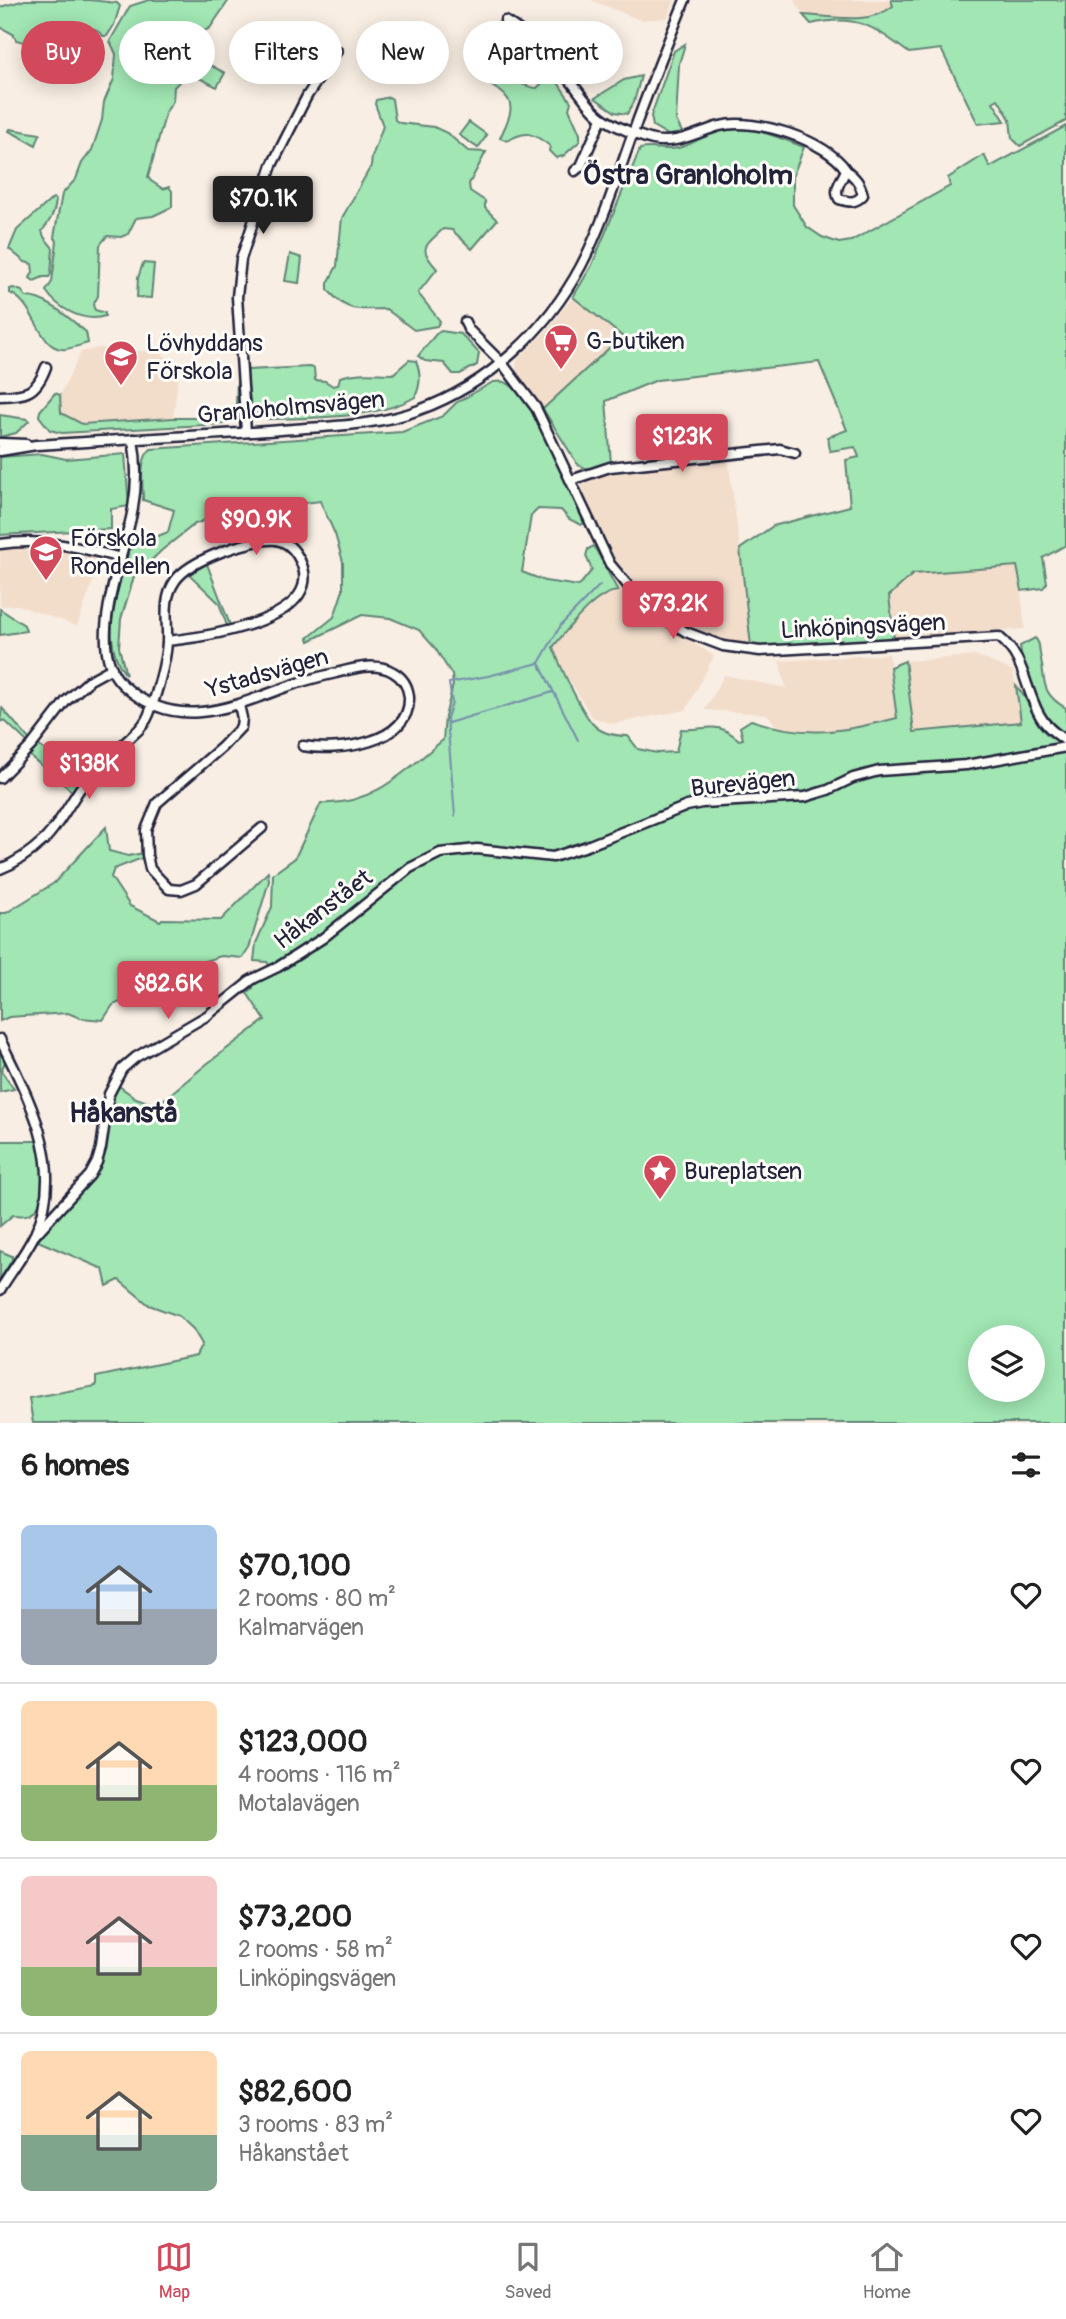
<!DOCTYPE html>
<html lang="en">
<head>
<meta charset="utf-8">
<style>
  :root { --surface:#fff; --page:#f2f2f2; --text:#222; --muted:#767676; --line:#e0e0e0; --accent:#d1495b }
  body { margin:0; font-family:Pangolin,sans-serif; background:var(--page); color:var(--text); height:100vh; display:flex; flex-direction:column; font-size:26px; white-space:nowrap }
  * { box-sizing:border-box; margin:0 }
  p { font-size:23px; color:var(--muted) }
  .icon { flex:none; width:38px; height:38px; fill:none; stroke:currentColor; stroke-width:2; stroke-linecap:round; stroke-linejoin:round }
  .map { position:relative; height:1423px; overflow:hidden }
  .side { display:flex; flex-direction:column; background:var(--surface); flex:1 }
  .side>* { flex:none }
  .hud { position:absolute; left:21px; top:21px; width:700px; height:63px; display:flex; gap:14px }
  .controls { position:absolute; left:968px; top:1325px; display:grid; gap:14px }
  .controls a { display:grid; place-items:center; width:77px; height:77px; border-radius:50%; background:var(--surface); box-shadow:0 4px 18px #0003; font-size:35px }
  .price { position:absolute; translate:-50% -60px; padding:0 16px; border-radius:7px; background:var(--accent); color:#fff; font-size:23px; line-height:46px; filter:drop-shadow(0 2px 4px #0008) }
  .price::after { content:''; position:absolute; left:50%; top:42px; width:21px; height:16px; margin-left:-10px; background:inherit; clip-path:polygon(0 0,100% 0,50% 100%) }
  .price.current { background:#222; color:#fff }
  ul { padding:0; list-style:none }
  li { display:flex; align-items:center; gap:21px; height:175px; padding:0 21px }
  li+li { border-top:2px solid var(--line) }
  li span { display:grid; place-items:center; flex:none; width:196px; height:140px; border-radius:10px; color:#555 }
  li>.icon { margin-inline-start:auto }
  span .icon { width:84px; height:84px; fill:#fffc; stroke-width:1 }
  li b { font-size:30px }
  h2 { display:flex; justify-content:space-between; align-items:center; height:84px; padding:0 21px; font-size:30px }
  .chip { padding:0 24px; border-radius:32px; background:var(--surface); box-shadow:0 4px 18px #0003; font-size:24px; line-height:63px }
  .chip.current { background:var(--accent); color:#fff }
  .tab-bar { display:flex; justify-content:space-around; align-items:center; height:98px; border-top:2px solid var(--line); background:var(--surface); font-size:19px; color:var(--muted) }
  .tab-bar a { display:grid; justify-items:center; gap:4px }
  .tab-bar .current { color:var(--accent) }
  .map>svg:first-child { display:block }
  .built { fill:#f2ddcb }
  .green { fill:#a1e6b3; stroke:#628477; stroke-width:2; fill-rule:evenodd }
  .lines { fill:none; stroke-linecap:round; stroke-linejoin:round }
  .stream { stroke:#768dac; stroke-width:2 }
  .minor-casing { stroke:#22223b; stroke-width:13 }
  .minor { stroke:#fdfcf7; stroke-width:8 }
  .labels { text-anchor:middle; stroke-width:6; stroke-linejoin:round; paint-order:stroke }
  .poi-label { font-size:24px; fill:#22223b; stroke:#fdfcf7; text-anchor:start }
  .street-label { font-size:24px; fill:#22223b; stroke:#fdfcf7 }
  .quarter-label { font-size:28px; font-weight:bold; fill:#22223b; stroke:#fdfcf7 }
</style>
</head>
<body>
<div class="map">
<svg width="1066" height="1423" viewBox="0 0 1066 1423">
  <rect width="100%" height="100%" fill="#f8eee3"/>
  <filter id="ink" filterUnits="userSpaceOnUse"><feTurbulence type="fractalNoise" baseFrequency=".0143" numOctaves="2"/><feDisplacementMap in="SourceGraphic" scale="14" xChannelSelector="R" yChannelSelector="G"/><feConvolveMatrix kernelMatrix="1 2 1 2 8 2 1 2 1" color-interpolation-filters="sRGB"/></filter>
  <g filter="url(#ink)">
    <g class="built">
      <polygon points="591,0 675,0 667,18 640,20"/>
      <polygon points="794,0 891,0 893,6 875,16 863,18 803,15"/>
      <polygon points="573,297 622,336 543,409 516,372 517,360 546,331"/>
      <polygon points="99,348 158,352 168,358 177,372 178,379 173,418 82,424 61,413 60,395 81,352"/>
      <polygon points="728,458 740,549 751,646 723,642 687,628 657,608 615,560 581,489 583,482 610,472"/>
      <polygon points="26,546 49,547 83,553 101,559 77,626 17,605 0,606 0,549"/>
      <polygon points="1018,566 1025,629 894,639 889,595 913,574"/>
      <polygon points="619,584 654,618 714,656 686,710 612,724 592,717 550,649 566,627"/>
      <polygon points="889,654 898,718 856,728 814,733 780,730 767,714 705,710 724,675 786,688 779,661"/>
      <polygon points="977,656 1013,671 1021,722 914,733 905,661"/>
    </g>
    <g class="green">
      <polygon points="25,0 90,0 117,3 120,6 114,25 107,36 103,36 95,29 57,33 48,45 35,45 16,40 13,34 0,27 0,7"/>
      <path d="M149,0H229L210,28L202,32L188,57L180,81L174,87L173,101L166,112L148,177L151,181L163,189L169,187L172,191V207L153,216L136,218L128,234L121,237L107,236L100,245L98,296L93,305L95,310L105,313V316C84,323 58,309 46,291L52,282L57,241L54,237L62,194L76,179L82,163L92,150L102,120L104,102L114,79L116,54L110,41L130,6Z"/>
      <path d="M891,0H1066V121L1020,146L1012,138L1010,119L998,99L993,102L1005,121L978,124L941,49L909,53C874,27 857,13 811,24L803,15C832,16 869,26 893,6Z"/>
      <polygon points="685,44 679,64 676,120 683,134 668,135 653,126 651,116 674,51"/>
      <polygon points="206,63 225,73 217,87 199,78"/>
      <path d="M548,68L571,102L569,109L580,134V141L563,156L556,158L549,151L550,146C532,132 526,130 507,141L500,138C508,120 519,104 500,91C494,87 490,86 486,80L490,71C503,75 526,88 537,88L546,79L544,73Z"/>
      <polygon points="641,76 634,102 627,114 615,112 595,98 624,80"/>
      <path d="M389,97L392,99L395,120L400,123L434,127L447,133L468,151L486,152L469,184L470,191L485,201V208L497,220L472,249L452,230L443,229C424,247 418,248 437,269L418,293L440,321L437,326L414,330L386,309C357,309 349,314 328,290V283L337,266L342,218L371,166L372,157L383,126L375,104L376,100Z"/>
      <polygon points="469,122 487,135 478,148 459,135"/>
      <path d="M1066,126V545L1043,558L1047,583L1043,588L1022,591L1017,566L913,574L889,596L894,639L797,647L751,646L740,549L773,526L850,506L846,460L859,457L855,447L830,451L828,437L847,430L819,362L657,380L606,401L611,463L588,469L578,465L543,409L622,336L573,297L592,265L640,149C653,146 665,151 678,148C689,146 702,137 714,133C746,122 774,136 804,147L793,176V205L807,227L822,237L839,243L851,241L950,186L948,178L984,155L990,167Z"/>
      <polygon points="10,129 40,134 36,145 9,131"/>
      <path d="M53,198L56,200C55,213 50,221 42,231L44,237L53,248L51,274L49,277H43L34,281L30,278L33,272L32,264L25,262L9,249L17,230Z"/>
      <polygon points="290,254 302,258 299,283 285,281"/>
      <polygon points="143,263 154,264 151,298 137,297 138,278"/>
      <path d="M13,288L22,291L26,297C47,297 70,319 86,332L88,343C81,345 73,348 66,349C38,352 37,304 10,293V289Z"/>
      <polygon points="441,331 461,334 479,353 477,365 460,374 453,374 444,363 425,361 418,356 436,334"/>
      <path d="M409,360L416,361C421,374 421,384 415,397C378,419 311,418 268,419C246,414 249,389 247,370L309,367L314,368L315,380L325,381L333,386L338,385L340,377C358,371 374,374 393,374Z"/>
      <polygon points="237,381 238,407 236,415 223,424 62,433 50,430 39,416 40,411 55,393 60,395 61,413 82,424 173,418 212,418 232,415 236,404"/>
      <path d="M493,382C497,382 500,381 504,382C533,390 572,494 584,523L581,525L569,519L561,510L538,509L531,516L522,572L545,581L579,586L592,570L586,556L588,549L594,546L618,591C595,592 567,630 553,647C560,666 580,709 592,723C601,734 615,736 628,736L638,749L657,753L676,752L681,729C707,731 716,719 739,740L743,739L740,727L751,720C807,739 842,732 897,718L890,667L905,661L914,732L1021,722L1016,686C1035,705 1033,736 1066,744V1423H33L29,1398L96,1386V1377L196,1356L202,1344L193,1329L179,1316L149,1305L119,1280L107,1286L103,1269L38,1241L59,1213L94,1176L101,1162L108,1106L116,1084L136,1098L157,1105L208,1063L265,1020L247,993L253,988L251,985L273,971L267,962L254,961L256,943L272,907L273,874L295,858L321,803C373,806 405,771 443,740L445,717L453,685L452,675L435,648L419,630L390,618L362,615L309,641L308,638L334,617L343,590V562L335,534L320,501L221,514L195,524L162,550L134,577L121,619L119,647L126,675C95,635 122,579 134,535L153,538L168,532L174,510L143,500C143,485 138,460 151,449L402,432L443,416L456,403ZM980,1337H1032V1390H980Z"/>
      <polygon points="0,415 27,419 29,421 16,433 0,437"/>
      <polygon points="42,454 66,459 125,454 129,506 111,509 111,529 0,535 0,457"/>
      <polygon points="207,564 230,625 227,626 219,603 189,574"/>
      <polygon points="0,609 24,625 26,631 0,635"/>
      <path d="M1035,638C1040,643 1039,647 1040,654C1046,680 1039,693 1066,708V734C1038,718 1031,682 1021,653L1020,646Z"/>
      <polygon points="2,708 29,739 27,742 4,720 0,722"/>
      <polygon points="38,745 58,760 63,770 79,784 74,793 30,756"/>
      <polygon points="106,827 109,851 128,856 144,853 145,857 114,869 111,877 130,906 160,921 162,919 221,920 268,872 269,881 249,948 243,958 221,956 205,961 182,976 113,1005 103,1020 80,1018 68,1013 9,1017 0,1021 0,913 6,913 54,883"/>
      <polygon points="0,1052 6,1060 1,1071 14,1089 0,1092"/>
      <path d="M0,1138L2,1141H40C44,1159 50,1205 29,1214C24,1217 19,1215 13,1215L0,1226Z"/>
      <polygon points="0,1251 12,1256 12,1260 0,1279"/>
    </g>
    <g class="lines">
      <g class="stream">
        <polyline points="1065,0 1066,1"/>
        <polyline points="448,723 553,692"/>
        <polyline points="578,740 539,663 561,625 600,585"/>
        <polyline points="455,816 447,718 452,703 449,683 488,676 539,663"/>
      </g>
      <g class="minor-casing">
        <g id="minor">
          <path d="M505,21C526,33 545,52 561,70C575,84 584,102 599,115C609,124 640,137 653,140C678,145 697,132 720,126C754,117 827,140 846,170C842,180 833,189 839,199C849,202 855,204 863,195C860,183 856,178 846,170"/>
          <polyline points="575,171 581,166 602,118"/>
          <path d="M465,322L468,329L502,363L536,408L610,564L630,588L653,611L686,632L723,646L760,651L999,637C1025,658 1024,686 1039,714C1045,726 1055,733 1066,741"/>
          <path d="M0,396C26,395 36,394 46,367"/>
          <polyline points="246,432 237,297 241,259 272,165 307,96 337,51"/>
          <path d="M133,439C137,461 137,485 133,508C126,553 82,647 123,685C173,731 225,710 281,689C299,682 318,677 336,673C354,668 376,662 393,672C402,677 408,686 409,697C411,744 337,752 303,746"/>
          <polyline points="0,443 26,444"/>
          <path d="M0,451L36,445C122,439 208,436 294,429C335,426 380,425 419,410C488,385 547,330 581,266C603,224 617,177 633,133C649,88 667,44 685,0"/>
          <polyline points="571,480 610,467 780,449 795,453"/>
          <path d="M0,544C42,538 80,547 121,558"/>
          <polyline points="239,705 242,718 241,727 222,747 157,803 146,830 147,855 150,869 169,889 181,890 196,884 262,828"/>
          <polyline points="0,778 32,745 66,701 90,680 112,668"/>
          <path d="M0,869C16,863 31,852 44,840C61,823 72,798 87,779C100,763 118,750 133,735C139,730 146,722 149,714C156,696 166,662 167,642C168,621 162,600 175,581C189,560 251,538 276,540C285,541 292,547 297,555C337,619 205,637 167,641"/>
          <polyline points="249,981 278,967 323,938 410,868 440,853 477,849 553,857 587,846 687,806 702,803 805,797 828,790 853,778 879,771 966,765 1066,747"/>
          <path d="M0,1039C29,1100 67,1166 35,1234C25,1254 11,1272 0,1290"/>
          <polyline points="34,1236 90,1175 97,1162 101,1148 109,1094 122,1069 136,1057 208,1015 253,979"/>
        </g>
      </g>
      <use href="#minor" class="minor"/>
    </g>
  </g>
  <defs>
    <g id="supermarket-pin" transform="scale(1.75)"><path d="M0 17L-7.5 6A9.5 9.5 0 1 1 7.5 6Z" fill="#d1495b" stroke="#fdfcf7"/><path d="M-6-5.5h2.5l.6 2H6L4.5 2H-2.5L-4.4-4H-6ZM-1.5 3.2a1.3 1.3 0 1 0 .1 0ZM3 3.2a1.3 1.3 0 1 0 .1 0Z" fill="#fff"/></g>
    <g id="school-pin" transform="scale(1.75)"><path d="M0 17L-7.5 6A9.5 9.5 0 1 1 7.5 6Z" fill="#d1495b" stroke="#fdfcf7"/><path d="M0-5L7-2L0 1L-7-2ZM-4 1L0 2.5L4 1V4Q0 6-4 4Z" fill="#fff"/></g>
    <g id="sight-pin" transform="scale(1.75)"><path d="M0 17L-7.5 6A9.5 9.5 0 1 1 7.5 6Z" fill="#d1495b" stroke="#fdfcf7"/><path d="M0-6L1.8-2.2L6-1.7L2.9 1.2L3.7 5.4L0 3.3L-3.7 5.4L-2.9 1.2L-6-1.7L-1.8-2.2Z" fill="#fff"/></g>
  </defs>
  <g fill-rule="evenodd">
    <use href="#supermarket-pin" x="561" y="341"/>
    <use href="#school-pin" x="121" y="357"/>
    <use href="#school-pin" x="46" y="552"/>
    <use href="#sight-pin" x="660" y="1171"/>
  </g>
  <g class="labels">
    <g class="poi-label">
      <text x="586" y="349">G-butiken</text>
      <text x="146" y="351">Lövhyddans<tspan x="146" dy="28">Förskola</tspan></text>
      <text x="70" y="546">Förskola<tspan x="70" dy="28">Rondellen</tspan></text>
      <text x="684" y="1179">Bureplatsen</text>
    </g>
    <g class="street-label">
      <text transform="translate(291 407) rotate(-5)" y="8">Granloholmsvägen</text>
      <text transform="translate(863 626) rotate(-3)" y="8">Linköpingsvägen</text>
      <text transform="translate(267 673) rotate(-16)" y="8">Ystadsvägen</text>
      <text transform="translate(743 783) rotate(-6)" y="8">Burevägen</text>
      <text transform="translate(323 909) rotate(-37)" y="8">Håkanstået</text>
    </g>
    <g class="quarter-label">
      <text x="688" y="184">Östra Granloholm</text>
      <text x="124" y="1122">Håkanstå</text>
    </g>
  </g>
</svg>
<div class="controls">
<a><svg class="icon" aria-label="layers" viewBox="0 0 24 24"><path d="M12 4l9 5-9 5-9-5zM3 14l9 5 9-5"/></svg></a>
</div>
<b class="price current" style="left:263px;top:236px">$70.1K</b>
<b class="price" style="left:682px;top:474px">$123K</b>
<b class="price" style="left:256px;top:557px">$90.9K</b>
<b class="price" style="left:673px;top:641px">$73.2K</b>
<b class="price" style="left:89px;top:801px">$138K</b>
<b class="price" style="left:168px;top:1021px">$82.6K</b>
<div class="hud">
<a class="chip current">Buy</a>
<a class="chip">Rent</a>
<a class="chip">Filters</a>
<a class="chip">New</a>
<a class="chip">Apartment</a>
</div>
</div>
<section class="side">
<h2>6 homes<svg class="icon" aria-label="filters" viewBox="0 0 24 24"><path d="M4 7h16M4 17h16"/><circle cx="9" cy="7" r="2"/><circle cx="15" cy="17" r="2"/></svg></h2>
<ul>
<li><span style="background:linear-gradient(#a9c7e8 60%,#9aa5b1 0)"><svg class="icon" aria-label="home" viewBox="0 0 24 24"><path d="M3 11l9-7 9 7M6 9v11h12V9"/></svg></span><div><b>$70,100</b><p>2 rooms · 80 m²</p><p>Kalmarvägen</p></div><svg class="icon" aria-label="heart" viewBox="0 0 24 24"><path d="M12 20l-8-8c-3-5 5-10 8-4 3-6 11-1 8 4z"/></svg></li>
<li><span style="background:linear-gradient(#ffd9b3 60%,#8fb573 0)"><svg class="icon" aria-label="home" viewBox="0 0 24 24"><path d="M3 11l9-7 9 7M6 9v11h12V9"/></svg></span><div><b>$123,000</b><p>4 rooms · 116 m²</p><p>Motalavägen</p></div><svg class="icon" aria-label="heart" viewBox="0 0 24 24"><path d="M12 20l-8-8c-3-5 5-10 8-4 3-6 11-1 8 4z"/></svg></li>
<li><span style="background:linear-gradient(#f6c9c9 65%,#8fb573 0)"><svg class="icon" aria-label="home" viewBox="0 0 24 24"><path d="M3 11l9-7 9 7M6 9v11h12V9"/></svg></span><div><b>$73,200</b><p>2 rooms · 58 m²</p><p>Linköpingsvägen</p></div><svg class="icon" aria-label="heart" viewBox="0 0 24 24"><path d="M12 20l-8-8c-3-5 5-10 8-4 3-6 11-1 8 4z"/></svg></li>
<li><span style="background:linear-gradient(#ffd9b3 60%,#7fa58c 0)"><svg class="icon" aria-label="home" viewBox="0 0 24 24"><path d="M3 11l9-7 9 7M6 9v11h12V9"/></svg></span><div><b>$82,600</b><p>3 rooms · 83 m²</p><p>Håkanstået</p></div><svg class="icon" aria-label="heart" viewBox="0 0 24 24"><path d="M12 20l-8-8c-3-5 5-10 8-4 3-6 11-1 8 4z"/></svg></li>
</ul>
</section>
<nav class="tab-bar">
<a class="current"><svg class="icon" aria-label="map" viewBox="0 0 24 24"><path d="M3 6l6-2 6 2 6-2v14l-6 2-6-2-6 2zM9 4v14M15 6v14"/></svg>Map</a>
<a><svg class="icon" aria-label="saved" viewBox="0 0 24 24"><path d="M7 4h10v16l-5-4-5 4z"/></svg>Saved</a>
<a><svg class="icon" aria-label="home" viewBox="0 0 24 24"><path d="M3 11l9-7 9 7M6 9v11h12V9"/></svg>Home</a>
</nav>
</body>
</html>
